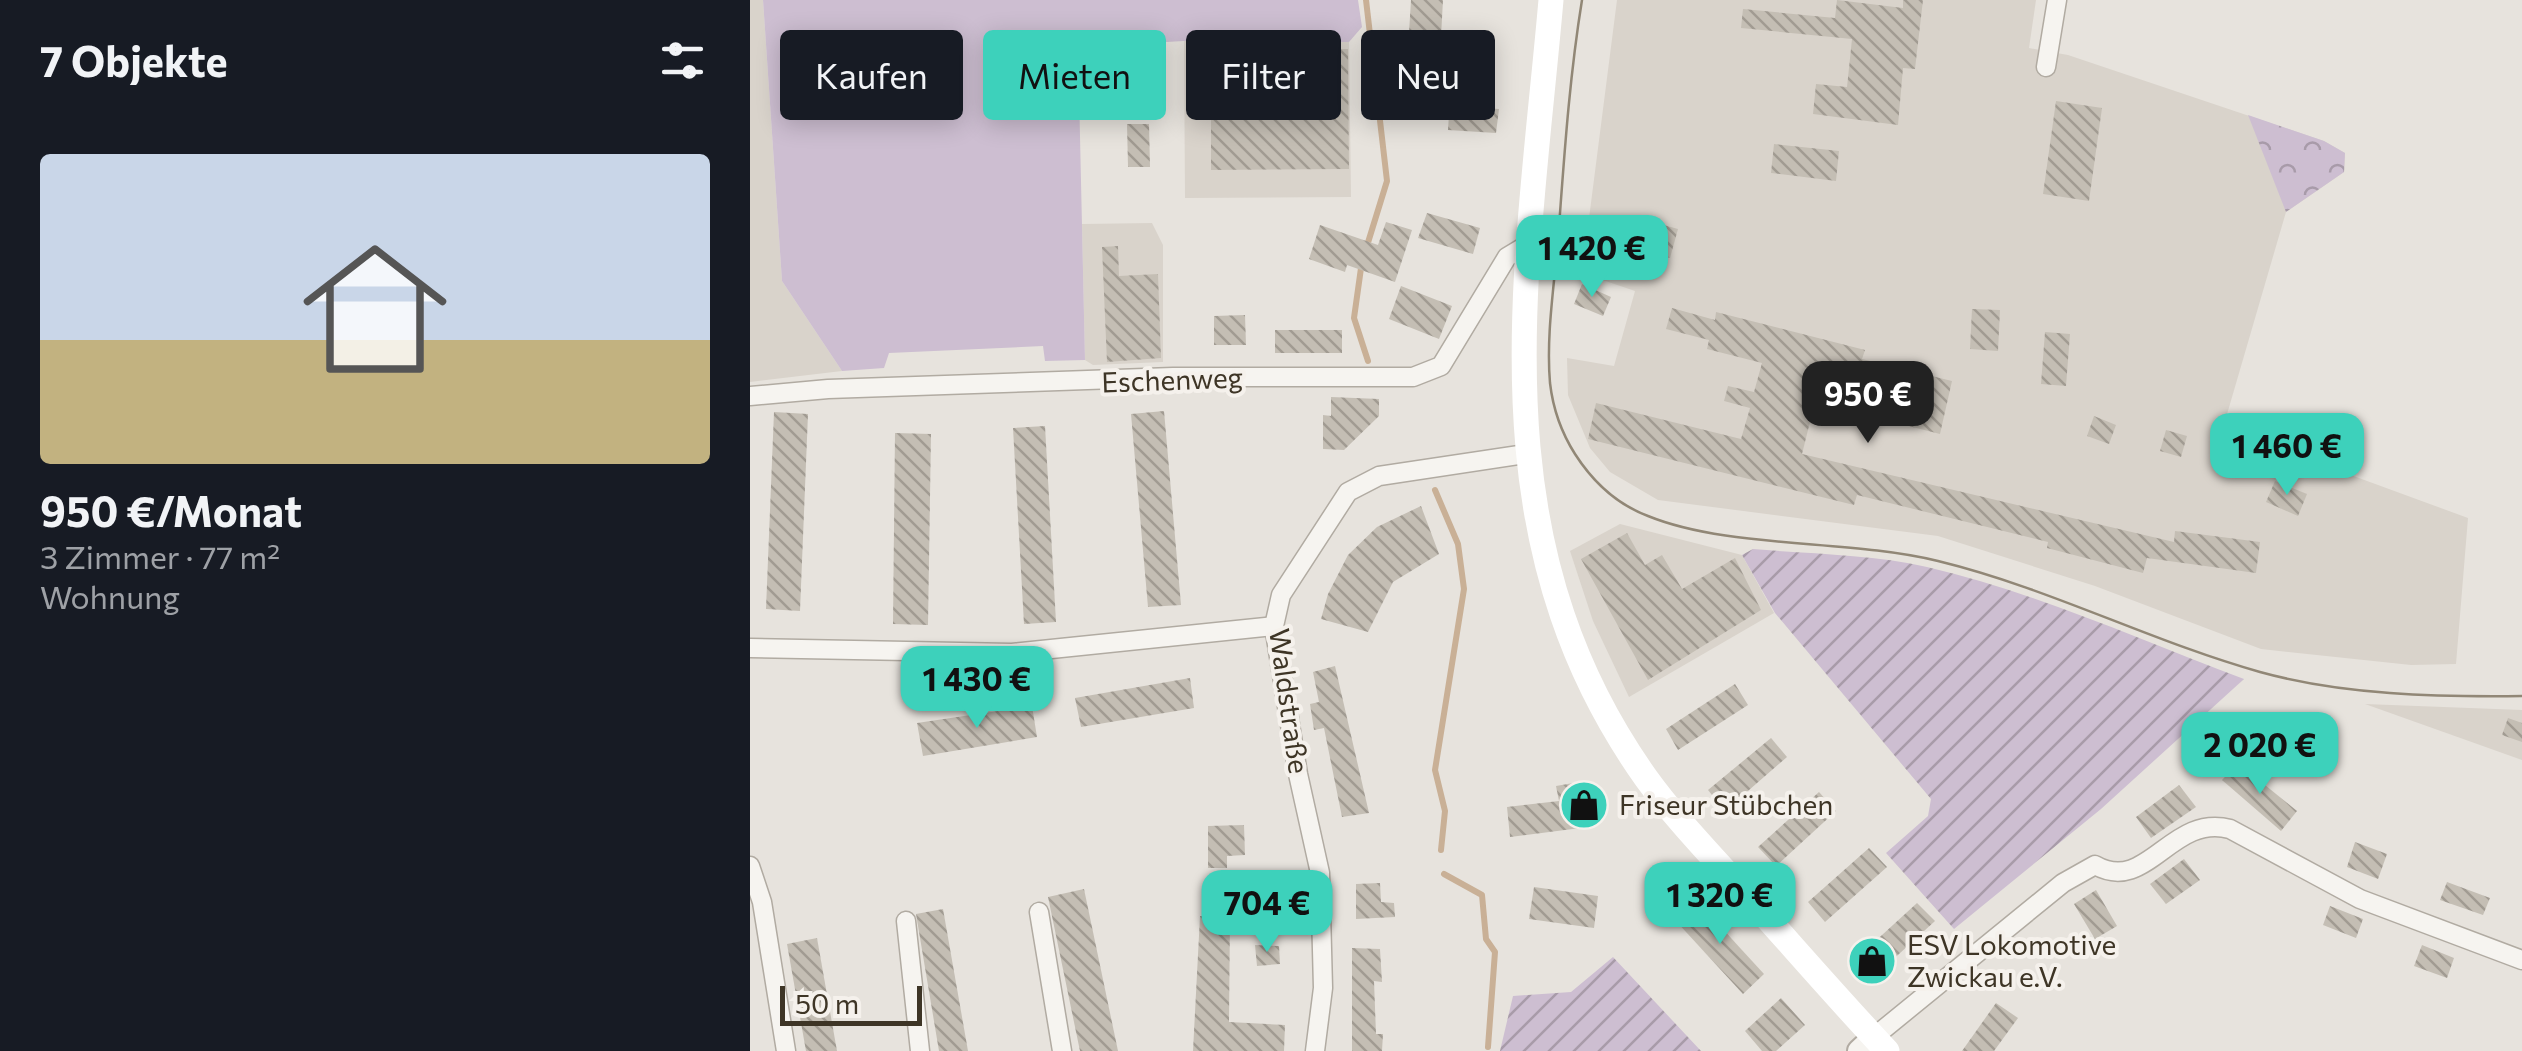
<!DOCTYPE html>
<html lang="de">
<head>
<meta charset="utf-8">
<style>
  :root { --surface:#171b24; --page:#242831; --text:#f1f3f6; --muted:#9ea1a6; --accent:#3dd1bb }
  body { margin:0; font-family:Commissioner,sans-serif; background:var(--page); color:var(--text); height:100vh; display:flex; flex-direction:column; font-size:38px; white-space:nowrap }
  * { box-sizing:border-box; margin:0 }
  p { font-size:32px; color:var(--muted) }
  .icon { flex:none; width:55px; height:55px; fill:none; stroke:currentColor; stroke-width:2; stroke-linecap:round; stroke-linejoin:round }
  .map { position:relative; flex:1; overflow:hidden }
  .details { display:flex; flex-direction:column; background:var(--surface); width:750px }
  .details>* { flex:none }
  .top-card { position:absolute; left:30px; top:30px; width:950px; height:90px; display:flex; gap:20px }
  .scale { position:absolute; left:30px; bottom:25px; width:142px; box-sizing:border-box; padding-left:10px; border:5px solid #3e3526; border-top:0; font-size:28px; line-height:35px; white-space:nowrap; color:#3e3526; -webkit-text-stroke:8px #f5f1ec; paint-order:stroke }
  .price { position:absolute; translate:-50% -85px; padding:0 22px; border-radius:20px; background:var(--accent); color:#111; font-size:32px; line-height:65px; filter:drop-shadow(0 2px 5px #0008) }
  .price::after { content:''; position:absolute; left:50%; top:60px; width:30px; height:22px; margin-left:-15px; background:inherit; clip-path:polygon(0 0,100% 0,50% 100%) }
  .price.on { background:#222; color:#fff }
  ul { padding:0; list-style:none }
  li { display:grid; align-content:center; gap:20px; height:530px; padding:0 40px }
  li span { display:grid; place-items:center; height:310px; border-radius:10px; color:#555 }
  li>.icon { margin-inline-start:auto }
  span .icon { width:180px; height:180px; fill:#fffc; stroke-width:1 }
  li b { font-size:42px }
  h2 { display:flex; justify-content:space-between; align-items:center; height:120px; padding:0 40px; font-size:42px }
  .chip { padding:0 35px; border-radius:10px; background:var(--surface); box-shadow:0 5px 25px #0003; font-size:35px; line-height:90px }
  .chip.on { background:var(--accent); color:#111 }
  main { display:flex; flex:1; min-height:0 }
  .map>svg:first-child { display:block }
  .built { fill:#d9d3cb }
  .grass { fill:#cdbed1 }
  .forest { fill:url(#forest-crowns) }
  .garden { fill:url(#garden-furrows) }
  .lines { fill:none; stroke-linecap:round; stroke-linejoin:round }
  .stream { stroke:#c9b096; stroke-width:6 }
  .building { fill:url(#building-back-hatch) }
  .minor-casing { stroke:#b1aba2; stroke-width:21 }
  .tertiary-casing { stroke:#b1aba2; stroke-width:26 }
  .minor { stroke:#f6f4f0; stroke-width:18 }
  .tertiary { stroke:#f6f4f0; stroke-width:22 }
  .secondary { stroke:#fff; stroke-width:25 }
  .tram { stroke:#918776; stroke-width:2.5 }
  .labels { text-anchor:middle; stroke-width:8; stroke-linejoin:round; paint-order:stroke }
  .street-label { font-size:28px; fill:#3e3526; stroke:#f5f1ec }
  .poi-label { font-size:28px; fill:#3e3526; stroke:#f5f1ec; text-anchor:start }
</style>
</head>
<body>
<main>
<section class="details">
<h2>7 Objekte<svg class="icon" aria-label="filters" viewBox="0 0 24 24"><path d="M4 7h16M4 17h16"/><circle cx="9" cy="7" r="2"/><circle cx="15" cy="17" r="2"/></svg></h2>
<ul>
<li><span style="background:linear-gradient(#c9d6e8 60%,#c2b280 0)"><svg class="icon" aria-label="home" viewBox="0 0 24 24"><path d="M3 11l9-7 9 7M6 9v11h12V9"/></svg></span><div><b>950 €/Monat</b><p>3 Zimmer · 77 m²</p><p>Wohnung</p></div></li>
</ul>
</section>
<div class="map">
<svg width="1772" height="1051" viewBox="0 0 1772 1051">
  <defs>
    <pattern id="forest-crowns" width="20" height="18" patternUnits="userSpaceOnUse" patternTransform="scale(2.5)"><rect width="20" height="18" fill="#cdbed1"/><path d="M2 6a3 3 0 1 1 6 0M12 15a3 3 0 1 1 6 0" fill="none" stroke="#a89ba9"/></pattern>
    <pattern id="garden-furrows" width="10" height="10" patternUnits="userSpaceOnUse" patternTransform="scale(2.5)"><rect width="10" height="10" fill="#cdbed1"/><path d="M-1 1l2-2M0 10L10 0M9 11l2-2" fill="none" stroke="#a89ba9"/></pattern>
    <pattern id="building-back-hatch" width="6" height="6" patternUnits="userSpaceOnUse" patternTransform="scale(2.5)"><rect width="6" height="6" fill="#c4beb4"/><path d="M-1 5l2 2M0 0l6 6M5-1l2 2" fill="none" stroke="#a19b92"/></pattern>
  </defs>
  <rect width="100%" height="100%" fill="#e7e3dd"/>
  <g class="built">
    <polygon points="0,0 13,0 32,281 92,371 0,382"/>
    <polygon points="867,0 1286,0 1279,48 1318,55 1574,141 1595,153 1594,172 1536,212 1473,428 1718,518 1706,664 1661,665 1511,649 1345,586 1188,536 908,500 860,472 840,448 818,395 817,358 864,366 885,291 832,273"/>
    <polygon points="434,41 599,42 601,197 435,198"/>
    <polygon points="402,223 413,245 413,362 343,365 335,360 332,224"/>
    <polygon points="870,524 992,555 1024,613 879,697 843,621 820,551"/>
    <polygon points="1615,704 1772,710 1772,760"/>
  </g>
  <polygon class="grass" points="13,0 608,0 612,27 599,42 434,41 328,47 335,360 295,361 293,346 139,353 134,368 92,371 32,281"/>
  <polygon class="forest" points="1498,115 1574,141 1595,153 1594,172 1536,212"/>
  <g class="garden">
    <path d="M1003,549C1061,554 1121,554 1177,567C1285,592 1390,640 1494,679L1351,809L1204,929L1136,853L1178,816L1181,799L1025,613L992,555Z"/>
    <polygon points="863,957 951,1051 750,1051 763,996 821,992"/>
  </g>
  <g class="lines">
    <g class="stream">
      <polyline points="616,249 637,181 616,0"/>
      <polyline points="612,261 604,318 618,361"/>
      <polyline points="685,490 708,544 714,589 685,770 695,811 691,850"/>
      <polyline points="694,874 732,895 736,939 745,952 738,1047"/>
    </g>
  </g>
  <g class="building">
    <polygon points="661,0 693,0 689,73 736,76 733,108 749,109 746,133 698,130 699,114 664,110 670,49 658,49"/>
    <polygon points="1087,0 1153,8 1153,0 1173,0 1165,69 1153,68 1148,125 1063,114 1066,84 1097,87 1102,39 991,28 993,9 1085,18"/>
    <polygon points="598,49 599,169 461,170 461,51"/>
    <polygon points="1306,101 1352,108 1339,201 1293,194"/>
    <polygon points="377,124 399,124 400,167 378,167"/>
    <polygon points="1024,144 1089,151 1086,181 1021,173"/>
    <polygon points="677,213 730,228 723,254 668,238"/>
    <polygon points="892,219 928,229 920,258 884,248"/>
    <polygon points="636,222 662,230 645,282 597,265 595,272 559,259 570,225 628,245"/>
    <polygon points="368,246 369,276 408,274 411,358 357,362 352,247"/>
    <polygon points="832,284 861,297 853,316 824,304"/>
    <polygon points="651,286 702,306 689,339 639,319"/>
    <polygon points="922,308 965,320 966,312 1115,350 1112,359 1202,381 1190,434 1119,416 1125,392 1071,378 1052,454 1424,542 1425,531 1510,542 1506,573 1397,558 1393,573 1297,548 1298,542 1107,495 1104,505 838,439 846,403 991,439 1000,408 974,401 978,386 1004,392 1012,363 957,349 959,340 916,329"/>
    <polygon points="1222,309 1250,310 1248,351 1220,349"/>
    <polygon points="495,315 496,345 464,345 464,316"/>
    <rect x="525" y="330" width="67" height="23"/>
    <polygon points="1295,332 1320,334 1316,386 1291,384"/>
    <polygon points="581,397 629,399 629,416 594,450 573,449 573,415 581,416"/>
    <polygon points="414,411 431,605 398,607 381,414"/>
    <polygon points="24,412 58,414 50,611 16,609"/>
    <polygon points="1344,416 1366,425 1359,444 1337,436"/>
    <polygon points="295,426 306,622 274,624 263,428"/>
    <polygon points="1416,430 1437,436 1431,457 1410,451"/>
    <polygon points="145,433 181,434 178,625 143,624"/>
    <polygon points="1525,481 1557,494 1548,516 1516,502"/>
    <polygon points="671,506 689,554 643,582 618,632 571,619 578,594 598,555 627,527"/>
    <polygon points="877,533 895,565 912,555 932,589 985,558 1011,610 898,680 831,559"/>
    <polygon points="585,666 619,813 592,817 574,728 564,730 560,704 569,702 563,672"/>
    <polygon points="440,678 444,708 331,727 325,698"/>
    <polygon points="985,684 998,705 928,750 916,729"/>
    <polygon points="282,706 287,737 173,756 167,723"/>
    <polygon points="1758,718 1772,723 1772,742 1752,735"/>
    <polygon points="1021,738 1037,757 975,811 958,790"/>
    <polygon points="1488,763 1547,811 1531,831 1472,780"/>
    <polygon points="829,782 832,799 841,797 846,826 760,837 757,807 809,801 806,786"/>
    <polygon points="1429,785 1446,807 1401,838 1386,817"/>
    <polygon points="1069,792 1086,811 1026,866 1008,847"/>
    <polygon points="494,825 495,855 477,856 477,868 458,868 458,826"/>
    <polygon points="1605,842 1637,854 1628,879 1597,867"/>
    <polygon points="1119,848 1137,867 1075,922 1058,902"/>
    <polygon points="1434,859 1450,880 1416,904 1400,884"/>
    <polygon points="1697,882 1740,898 1733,915 1690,900"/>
    <polygon points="630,883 631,902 644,903 645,917 606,919 606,884"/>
    <polygon points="784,887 848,896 844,928 779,919"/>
    <polygon points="334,889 368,1051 330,1051 298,897"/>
    <polygon points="1346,890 1367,926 1345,939 1324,904"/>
    <polygon points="946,900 1014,974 993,994 925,920"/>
    <polygon points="1167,903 1185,921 1125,976 1108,957"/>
    <polygon points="1580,906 1613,919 1606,938 1573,925"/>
    <polygon points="193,909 218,1051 189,1051 166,914"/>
    <polygon points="450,916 480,916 479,1022 535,1025 534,1051 443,1051"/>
    <polygon points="67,938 87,1051 56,1051 37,944"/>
    <polygon points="505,945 529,946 530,964 507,966"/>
    <polygon points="1672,945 1704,958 1697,978 1664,966"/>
    <polygon points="602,948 630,949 632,982 624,981 626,1034 633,1034 632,1051 602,1051"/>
    <polygon points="1031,998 1055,1025 1026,1051 1012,1051 995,1031"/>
    <polygon points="1246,1003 1268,1018 1244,1051 1212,1051"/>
  </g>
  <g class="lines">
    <g class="minor-casing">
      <g id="minor">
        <polyline points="1296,67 1307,0"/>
        <polyline points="0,396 78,389 423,377 663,377 691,366 757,257 777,245"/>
        <polyline points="0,648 262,653 524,626"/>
        <polyline points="0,866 12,902 36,1051"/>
        <polyline points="289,912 312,1051"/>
        <polyline points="156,921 170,1051"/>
        <path d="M1124,1037L1313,883L1345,865C1397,895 1421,813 1480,829L1610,899L1772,960"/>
        <polyline points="565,1051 573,988 570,873 548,774 524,626 531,595 598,492 629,476 776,454"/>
      </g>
    </g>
    <g class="tertiary-casing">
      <polyline id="tertiary" points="1109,1051 1124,1037"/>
    </g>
    <use href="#minor" class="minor"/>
    <use href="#tertiary" class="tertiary"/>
    <path class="secondary" d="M801,0C777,274 724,536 896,778C927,821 965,859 1000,899C1045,949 1090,1001 1137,1051"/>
    <path class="tram" d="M832,0C819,80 814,160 808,240C804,288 796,336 800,383C803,409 811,432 825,454C843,482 866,504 898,516C979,549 1099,539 1188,561C1299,588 1400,641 1510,672C1593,695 1686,697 1772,696"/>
  </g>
  <defs>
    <g id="shop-disc" transform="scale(2.5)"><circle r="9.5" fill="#3dd1bb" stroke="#f5f1ec"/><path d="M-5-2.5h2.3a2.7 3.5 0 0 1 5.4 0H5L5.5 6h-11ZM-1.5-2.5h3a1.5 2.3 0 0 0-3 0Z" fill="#111"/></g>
  </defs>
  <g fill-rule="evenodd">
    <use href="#shop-disc" x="834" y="805"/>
    <use href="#shop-disc" x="1122" y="961"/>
  </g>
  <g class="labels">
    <g class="street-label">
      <text transform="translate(422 380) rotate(-2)" y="10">Eschenweg</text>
      <text transform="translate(539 701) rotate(82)" y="10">Waldstraße</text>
    </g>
    <g class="poi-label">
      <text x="869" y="815">Friseur Stübchen</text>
      <text x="1157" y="955">ESV Lokomotive<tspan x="1157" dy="32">Zwickau e.V.</tspan></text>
    </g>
  </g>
</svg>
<div class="scale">50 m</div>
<b class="price" style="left:842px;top:300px">1 420 €</b>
<b class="price on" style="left:1118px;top:446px">950 €</b>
<b class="price" style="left:1537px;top:498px">1 460 €</b>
<b class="price" style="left:227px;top:731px">1 430 €</b>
<b class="price" style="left:1510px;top:797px">2 020 €</b>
<b class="price" style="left:970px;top:947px">1 320 €</b>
<b class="price" style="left:517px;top:955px">704 €</b>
<div class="top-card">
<a class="chip">Kaufen</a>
<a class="chip on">Mieten</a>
<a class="chip">Filter</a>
<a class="chip">Neu</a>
</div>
</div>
</main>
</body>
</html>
